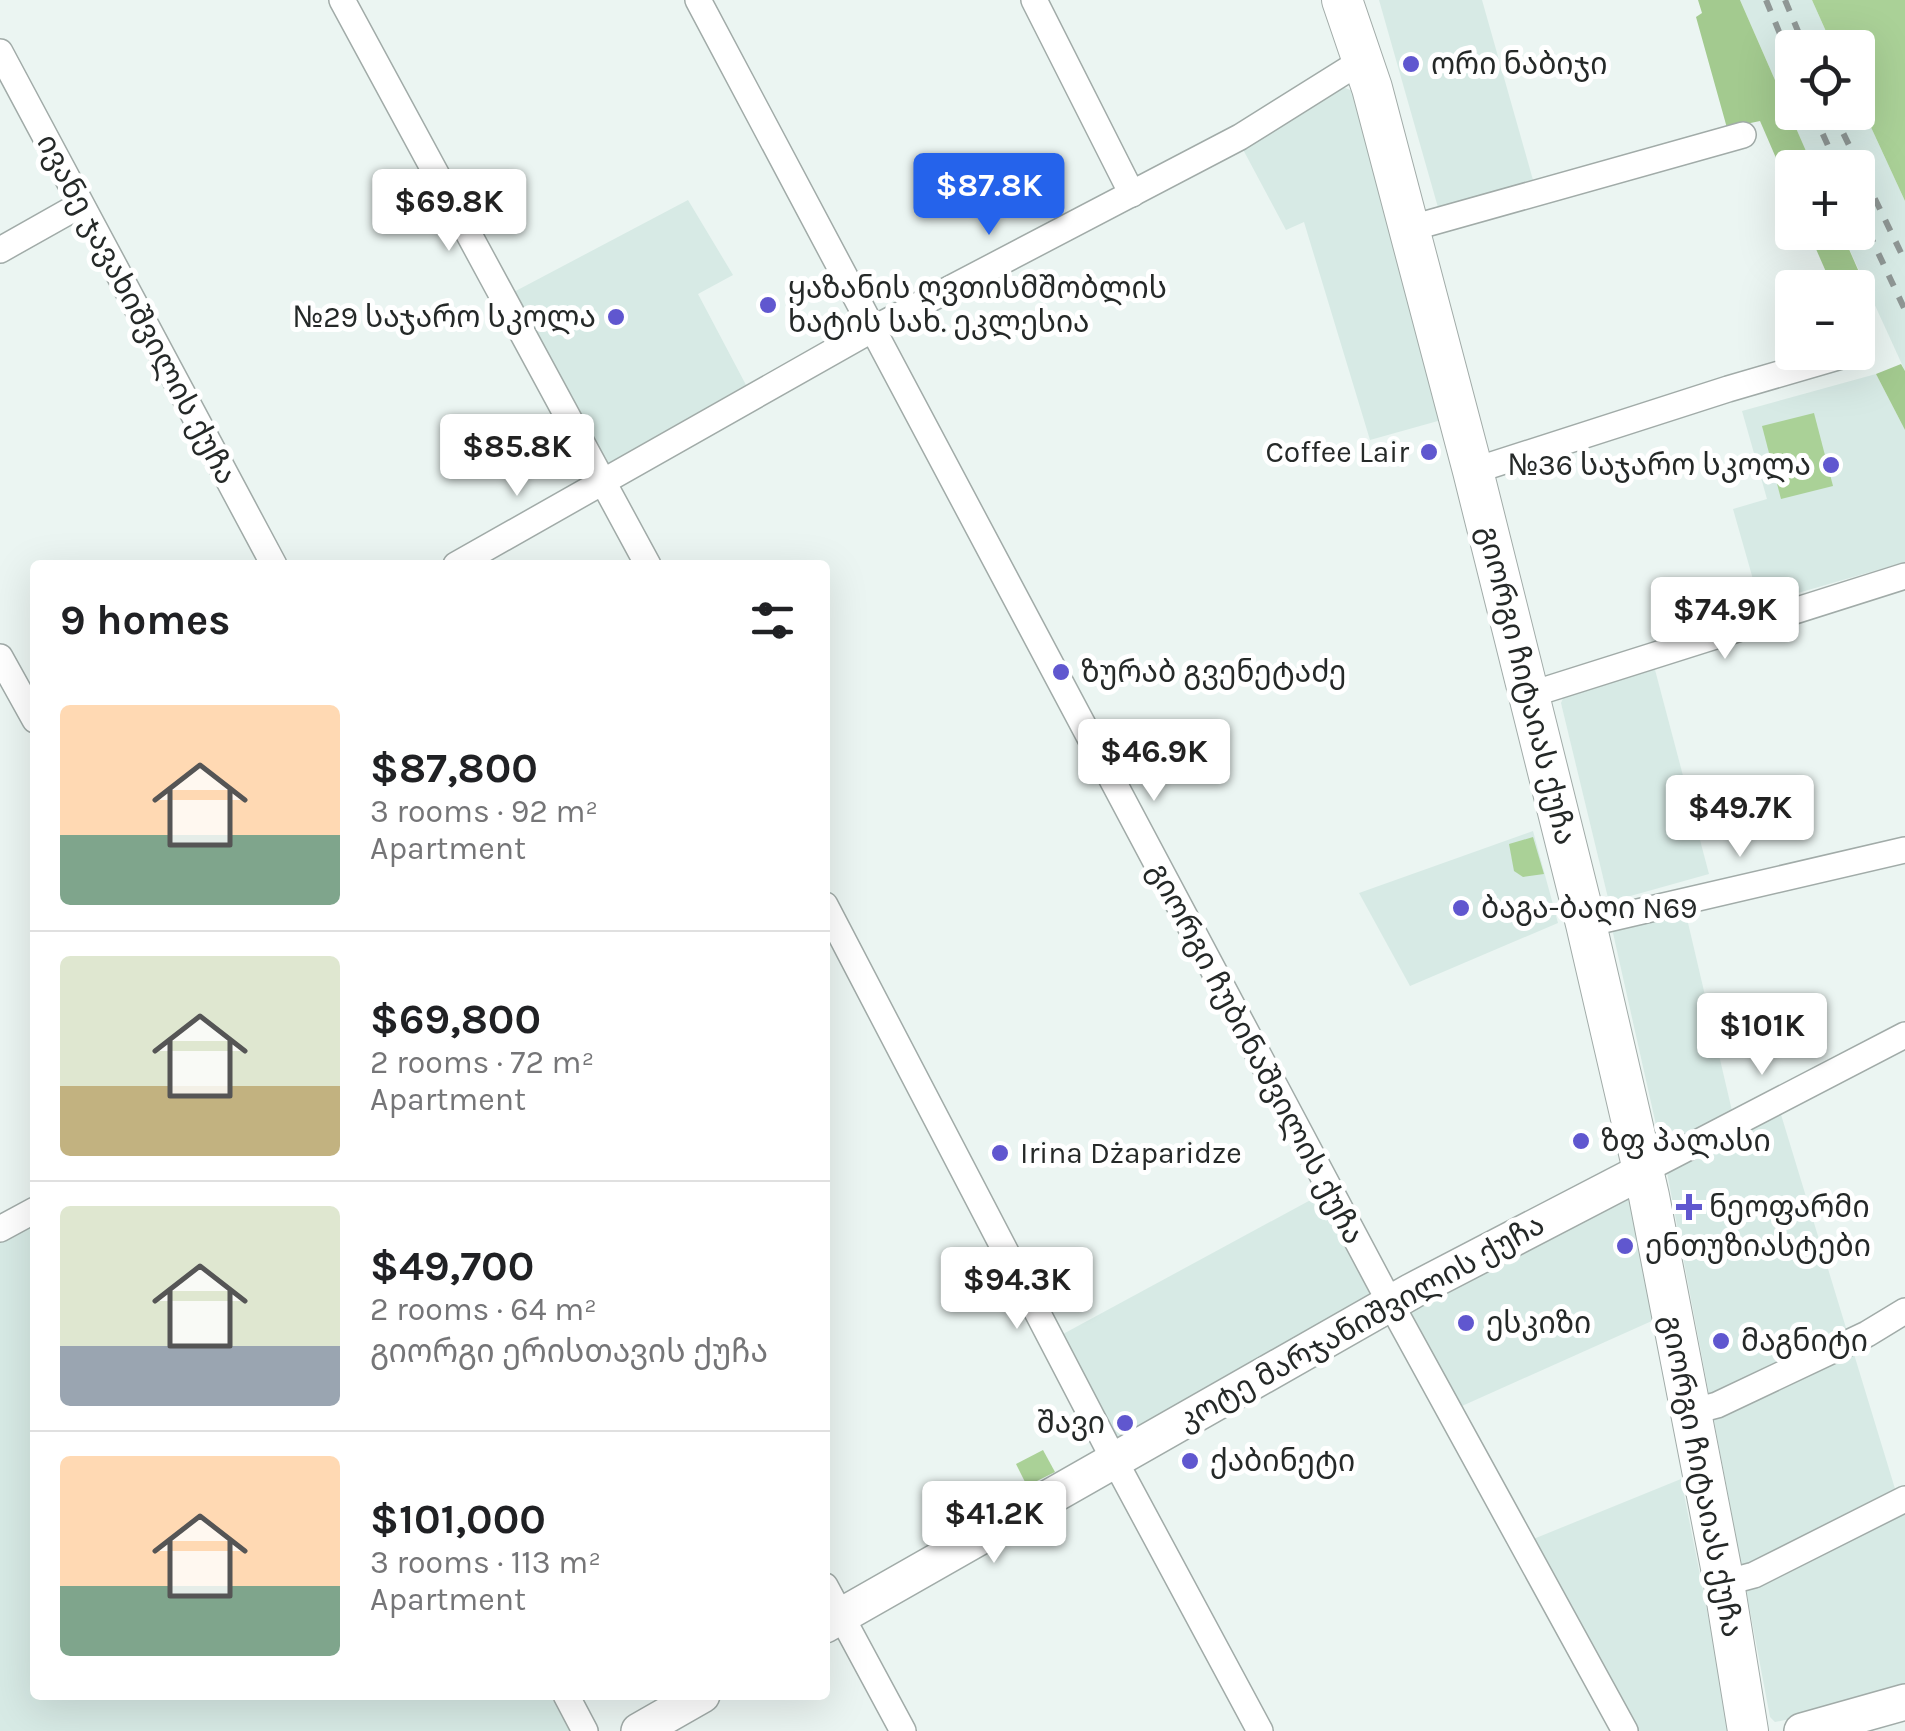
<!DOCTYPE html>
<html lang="en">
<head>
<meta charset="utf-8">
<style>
  :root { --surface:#fff; --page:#f6f6f6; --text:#202124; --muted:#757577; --line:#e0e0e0; --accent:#2563eb }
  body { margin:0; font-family:Karla,"Noto Sans Georgian",sans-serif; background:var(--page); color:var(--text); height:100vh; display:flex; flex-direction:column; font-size:38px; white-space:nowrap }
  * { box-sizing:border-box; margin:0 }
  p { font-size:32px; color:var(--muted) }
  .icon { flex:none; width:55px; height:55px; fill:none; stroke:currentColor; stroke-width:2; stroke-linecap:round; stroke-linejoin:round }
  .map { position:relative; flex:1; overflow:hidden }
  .panel { position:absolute; left:30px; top:560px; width:800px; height:1140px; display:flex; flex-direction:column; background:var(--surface); border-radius:10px; box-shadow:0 10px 40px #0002 }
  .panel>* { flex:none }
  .controls { position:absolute; left:1775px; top:30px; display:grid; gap:20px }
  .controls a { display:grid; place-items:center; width:100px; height:100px; border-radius:10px; background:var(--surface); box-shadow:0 10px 40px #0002; font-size:50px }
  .price { position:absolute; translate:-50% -85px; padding:0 22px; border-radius:10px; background:#fff; color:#222; font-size:32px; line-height:65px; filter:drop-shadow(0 2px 5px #0008) }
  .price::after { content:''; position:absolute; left:50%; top:60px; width:30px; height:22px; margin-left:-15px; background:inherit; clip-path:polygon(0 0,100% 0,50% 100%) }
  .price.on { background:var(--accent); color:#fff }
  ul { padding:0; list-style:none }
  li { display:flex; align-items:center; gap:30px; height:250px; padding:0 30px }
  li+li { border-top:2px solid var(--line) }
  li span { display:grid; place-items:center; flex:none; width:280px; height:200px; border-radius:10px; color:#555 }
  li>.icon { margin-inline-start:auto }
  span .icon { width:120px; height:120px; fill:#fffc; stroke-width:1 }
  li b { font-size:42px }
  h2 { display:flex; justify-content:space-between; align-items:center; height:120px; padding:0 30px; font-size:42px }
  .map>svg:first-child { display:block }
  .built { fill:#d7eae5 }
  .green { fill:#aad197 }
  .forest { fill:#a3ca8f }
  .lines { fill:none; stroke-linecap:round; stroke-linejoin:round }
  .street-casing { stroke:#a1aba8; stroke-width:28 }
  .secondary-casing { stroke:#a1aba8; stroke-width:38 }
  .primary-casing { stroke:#a1aba8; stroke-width:42 }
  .street { stroke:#fff; stroke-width:25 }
  .secondary { stroke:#fff; stroke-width:35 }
  .primary { stroke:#fff; stroke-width:40 }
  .rail { stroke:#8f9795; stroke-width:6; stroke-dasharray:12 12; stroke-linecap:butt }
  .poi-dot { fill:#6057cf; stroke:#fff; stroke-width:4 }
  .labels { text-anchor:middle; stroke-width:10; stroke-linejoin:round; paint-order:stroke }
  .poi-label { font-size:30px; fill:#252928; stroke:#fff; text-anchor:start }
  .street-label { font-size:30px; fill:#252928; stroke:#fff }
</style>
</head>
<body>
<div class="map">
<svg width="1905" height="1731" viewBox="0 0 1905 1731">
  <rect width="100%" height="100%" fill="#ebf5f2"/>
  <g class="built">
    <polygon points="1379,0 1482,0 1535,187 1439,211"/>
    <polygon points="1740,0 1812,0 1833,47 1792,48 1792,112 1858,112 1858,99 1905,201 1905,371 1842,233 1858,232 1858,168 1813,167"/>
    <polygon points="1340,86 1353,91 1445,419 1370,440 1304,222 1286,230 1239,142"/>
    <polygon points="688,200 733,275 698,294 746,385 607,464 597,455 510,294"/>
    <polygon points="1876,374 1905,430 1905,562 1760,604 1733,509 1767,499 1742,411"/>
    <polygon points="1654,666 1709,874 1609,902 1561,703 1567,689"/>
    <polygon points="1533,831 1558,923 1410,986 1359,893"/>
    <polygon points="1685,910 1733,1115 1668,1147 1661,1147 1613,933 1614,926"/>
    <polygon points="1779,1108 1896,1492 1905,1508 1905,1695 1775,1722 1770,1717 1666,1167"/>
    <polygon points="1633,1187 1654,1320 1462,1406 1403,1314"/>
    <polygon points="1329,1190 1390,1303 1115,1460 1052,1340"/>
    <polygon points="35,1222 35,1695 550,1695 570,1731 0,1731 0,1241"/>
    <polygon points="1681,1479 1731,1731 1635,1731 1531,1540"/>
  </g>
  <g class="green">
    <polygon points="1812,0 1905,0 1905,201 1858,99 1858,48 1833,47"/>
    <polygon points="1814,413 1833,486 1781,499 1762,426"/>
    <polygon points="1533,837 1544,874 1523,877 1514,871 1509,844"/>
    <polygon points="1043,1450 1055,1472 1027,1486 1016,1464"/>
  </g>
  <g class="forest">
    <polygon points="1698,0 1740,0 1813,167 1792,168 1792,195 1760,121 1727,128 1696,17 1702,13"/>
    <polygon points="1809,233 1842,233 1859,272 1830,281"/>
    <polygon points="1901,364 1905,371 1905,430 1876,374"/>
  </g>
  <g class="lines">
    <g class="street-casing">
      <g id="street">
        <polyline points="342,0 648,565"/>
        <polyline points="698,0 1387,1297 1625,1731"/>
        <polyline points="1034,0 1132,194"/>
        <polyline points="0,52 274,565"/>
        <polyline points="1408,229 1743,135"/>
        <polyline points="0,250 80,205"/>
        <polyline points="1473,471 1728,389 1855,352"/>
        <polyline points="456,565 871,330 1240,137 1363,60"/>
        <polyline points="0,657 35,720"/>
        <polyline points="1529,695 1905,576"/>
        <polyline points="825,905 1109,1450 1260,1731"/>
        <polyline points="1586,924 1905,850"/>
        <polyline points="1643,1171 1905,1035"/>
        <polyline points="0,1229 35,1210"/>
        <polyline points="1691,1412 1717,1405 1867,1334 1905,1311"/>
        <polyline points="1724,1583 1754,1575 1905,1499"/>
        <polyline points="825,1586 903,1731"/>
        <polyline points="566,1695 585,1731"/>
      </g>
    </g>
    <g class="secondary-casing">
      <g id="secondary">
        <polyline points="825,1625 1412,1291 1643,1171"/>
        <polyline points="639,1731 702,1695"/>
        <polyline points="1802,1731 1905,1702"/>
      </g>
    </g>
    <g class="primary-casing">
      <polyline id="primary" points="1342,0 1372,88 1473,471 1586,924 1649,1196 1724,1583 1748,1731"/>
    </g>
    <use href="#street" class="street"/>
    <use href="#secondary" class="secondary"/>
    <use href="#primary" class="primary"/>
    <g class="rail">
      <polyline points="1766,0 1792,63"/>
      <polyline points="1785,0 1805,48"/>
      <polyline points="1813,112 1838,168"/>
      <polyline points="1833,112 1905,261"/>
      <polyline points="1858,210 1905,310"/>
    </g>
  </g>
  <g class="poi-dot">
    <circle cx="1411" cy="64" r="10"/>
    <circle cx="768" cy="305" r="10"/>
    <circle cx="616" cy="317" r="10"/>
    <circle cx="1429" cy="452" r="10"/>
    <circle cx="1831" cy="465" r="10"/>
    <circle cx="1061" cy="672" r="10"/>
    <circle cx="1461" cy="908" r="10"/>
    <circle cx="1581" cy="1141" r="10"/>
    <circle cx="1000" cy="1153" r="10"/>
    <path d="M1684 1192h10v10h10v10h-10v10h-10v-10h-10v-10h10z"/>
    <circle cx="1625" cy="1246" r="10"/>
    <circle cx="1466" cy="1323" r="10"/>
    <circle cx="1721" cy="1341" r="10"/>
    <circle cx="1125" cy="1423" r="10"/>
    <circle cx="1190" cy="1461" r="10"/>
  </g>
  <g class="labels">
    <g class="poi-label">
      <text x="1431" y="74">ორი ნაბიჯი</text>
      <text x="788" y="298">ყაზანის ღვთისმშობლის<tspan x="788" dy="34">ხატის სახ. ეკლესია</tspan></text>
      <text x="596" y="327" text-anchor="end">№29 საჯარო სკოლა</text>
      <text x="1409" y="462" text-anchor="end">Coffee Lair</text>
      <text x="1811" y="475" text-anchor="end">№36 საჯარო სკოლა</text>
      <text x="1081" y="682">ზურაბ გვენეტაძე</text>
      <text x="1481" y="918">ბაგა-ბაღი N69</text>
      <text x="1601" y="1151">ზფ პალასი</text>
      <text x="1020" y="1163">Irina Dżaparidze</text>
      <text x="1709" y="1217">ნეოფარმი</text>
      <text x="1645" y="1256">ენთუზიასტები</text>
      <text x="1486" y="1333">ესკიზი</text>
      <text x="1741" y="1351">მაგნიტი</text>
      <text x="1105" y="1433" text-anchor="end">შავი</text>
      <text x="1210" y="1471">ქაბინეტი</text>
    </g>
    <g class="street-label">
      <text transform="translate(137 309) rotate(62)" y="10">ივანე ჯავახიშვილის ქუჩა</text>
      <text transform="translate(1527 685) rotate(76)" y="10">გიორგი ჩიტაიას ქუჩა</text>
      <text transform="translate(1256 1053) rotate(62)" y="10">გიორგი ჩუბინაშვილის ქუჩა</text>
      <text transform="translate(1361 1322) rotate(-29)" y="10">კოტე მარჯანიშვილის ქუჩა</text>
      <text transform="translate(1702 1476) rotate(79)" y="10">გიორგი ჩიტაიას ქუჩა</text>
    </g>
  </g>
</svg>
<div class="controls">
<a><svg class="icon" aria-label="locate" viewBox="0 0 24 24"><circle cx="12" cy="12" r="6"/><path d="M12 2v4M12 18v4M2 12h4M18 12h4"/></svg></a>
<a>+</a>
<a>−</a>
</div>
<b class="price on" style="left:989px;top:238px">$87.8K</b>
<b class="price" style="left:449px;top:254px">$69.8K</b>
<b class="price" style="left:517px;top:499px">$85.8K</b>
<b class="price" style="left:1725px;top:662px">$74.9K</b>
<b class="price" style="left:1154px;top:804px">$46.9K</b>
<b class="price" style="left:1740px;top:860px">$49.7K</b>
<b class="price" style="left:1762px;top:1078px">$101K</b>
<b class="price" style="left:1017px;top:1332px">$94.3K</b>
<b class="price" style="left:994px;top:1566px">$41.2K</b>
<section class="panel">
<h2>9 homes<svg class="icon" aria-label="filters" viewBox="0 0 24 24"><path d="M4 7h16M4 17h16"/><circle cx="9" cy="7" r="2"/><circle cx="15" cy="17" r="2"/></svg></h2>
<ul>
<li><span style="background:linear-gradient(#ffd9b3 65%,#7fa58c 0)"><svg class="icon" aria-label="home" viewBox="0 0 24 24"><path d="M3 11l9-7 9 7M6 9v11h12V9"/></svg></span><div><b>$87,800</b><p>3 rooms · 92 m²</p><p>Apartment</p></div></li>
<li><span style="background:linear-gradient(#dfe7d0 65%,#c2b280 0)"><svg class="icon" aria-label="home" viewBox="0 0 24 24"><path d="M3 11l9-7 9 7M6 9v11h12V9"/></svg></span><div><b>$69,800</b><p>2 rooms · 72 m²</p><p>Apartment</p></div></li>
<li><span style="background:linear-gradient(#dfe7d0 70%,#9aa5b1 0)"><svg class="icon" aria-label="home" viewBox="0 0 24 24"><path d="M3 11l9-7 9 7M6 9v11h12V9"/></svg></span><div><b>$49,700</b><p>2 rooms · 64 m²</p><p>გიორგი ერისთავის ქუჩა</p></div></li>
<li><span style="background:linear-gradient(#ffd9b3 65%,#7fa58c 0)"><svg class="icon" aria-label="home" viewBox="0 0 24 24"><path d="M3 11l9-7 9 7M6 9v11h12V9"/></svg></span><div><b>$101,000</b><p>3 rooms · 113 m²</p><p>Apartment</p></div></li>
</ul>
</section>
</div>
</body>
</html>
